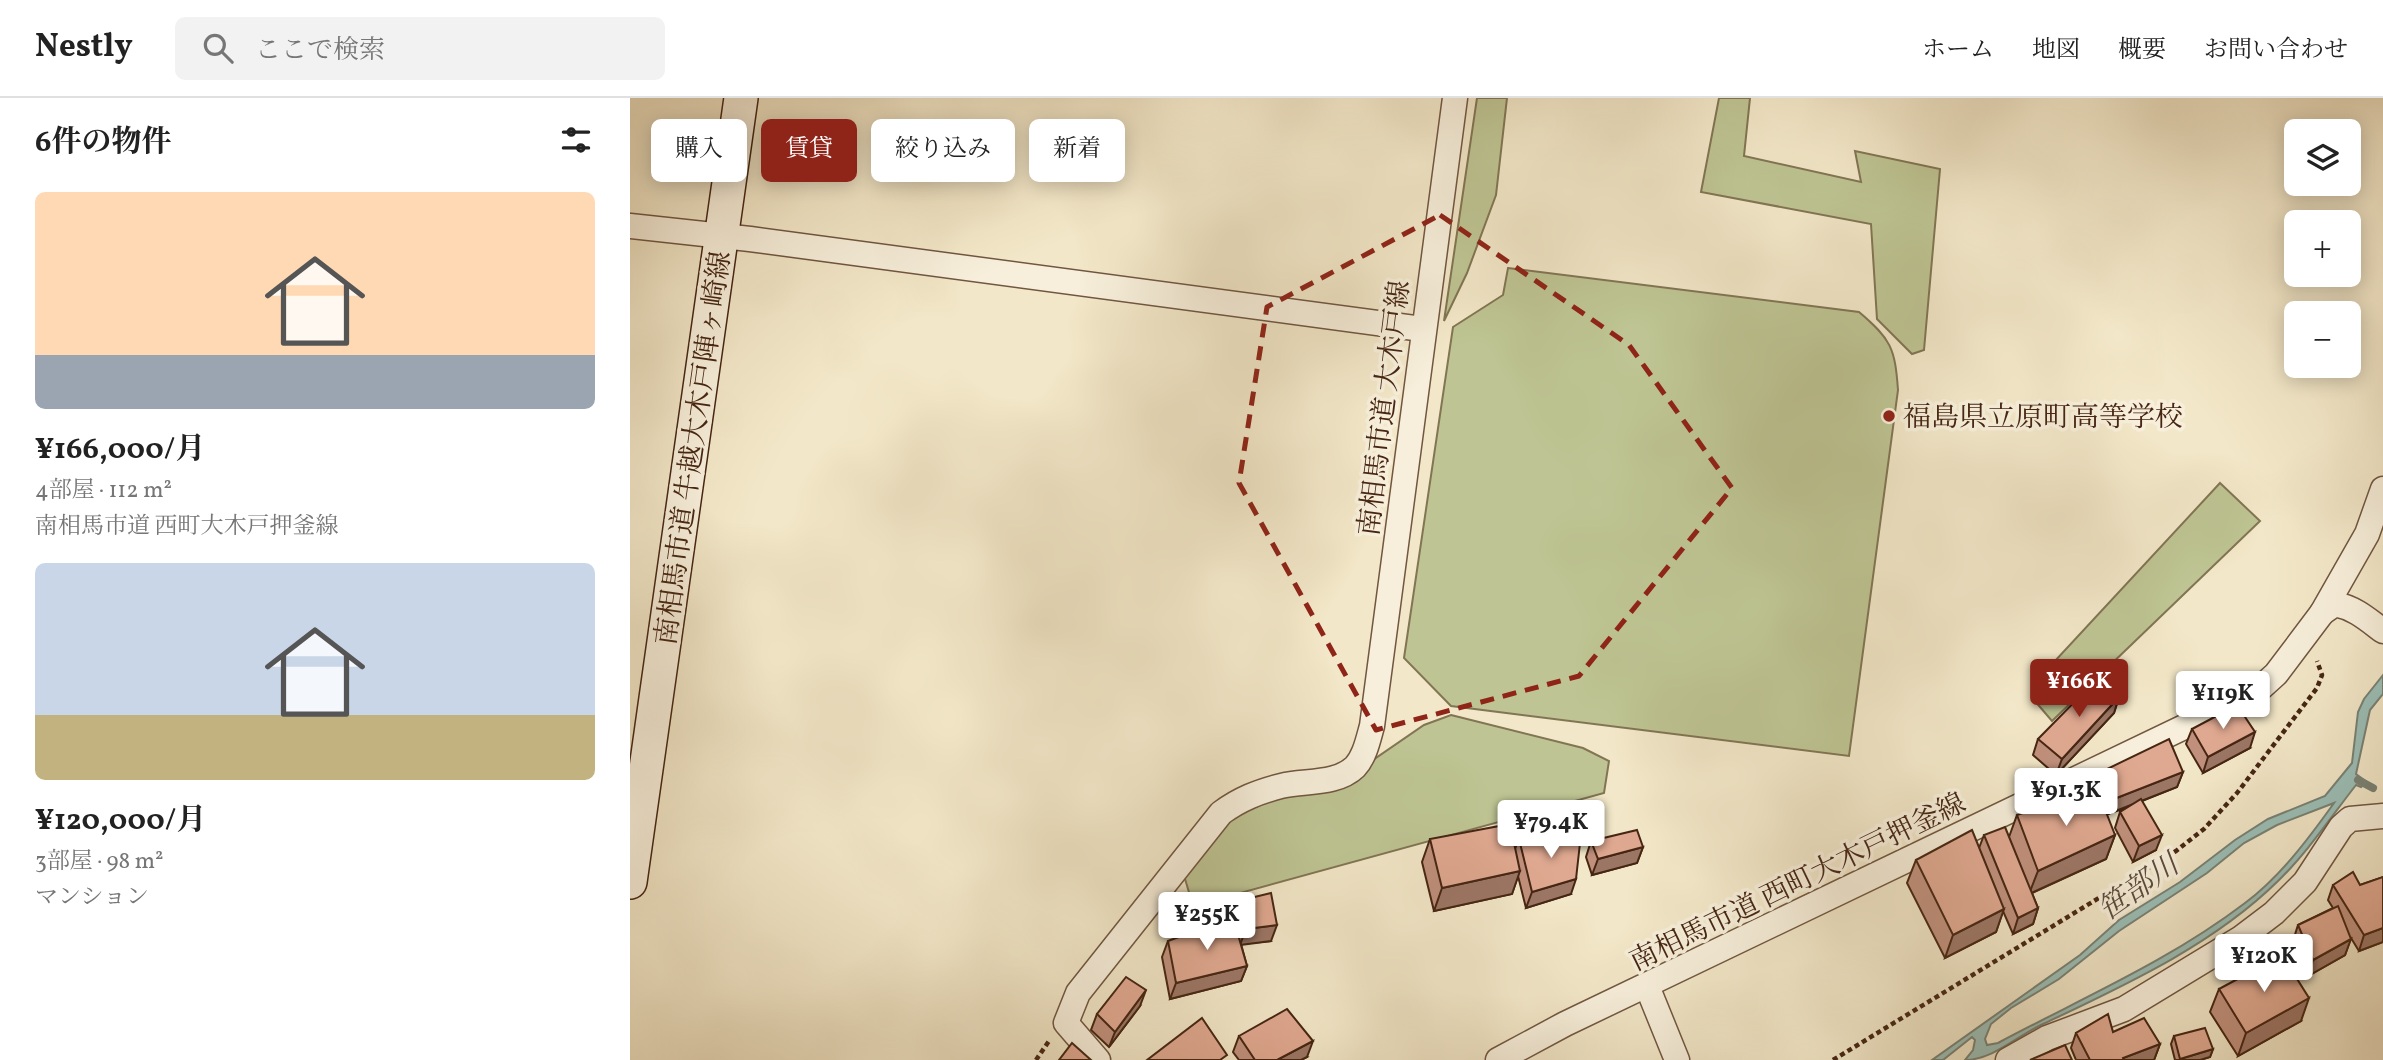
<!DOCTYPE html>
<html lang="ja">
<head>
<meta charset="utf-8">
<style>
  :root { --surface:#fff; --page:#f2f2f2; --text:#222; --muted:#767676; --line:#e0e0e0; --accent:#8f2418 }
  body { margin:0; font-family:Vollkorn,"Noto Serif JP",serif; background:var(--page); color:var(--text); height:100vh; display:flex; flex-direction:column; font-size:26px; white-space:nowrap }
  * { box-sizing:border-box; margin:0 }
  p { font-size:23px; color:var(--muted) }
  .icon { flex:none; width:38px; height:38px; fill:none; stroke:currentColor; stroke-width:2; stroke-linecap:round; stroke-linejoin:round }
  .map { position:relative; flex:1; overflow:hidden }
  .sheet { display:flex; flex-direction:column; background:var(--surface); width:630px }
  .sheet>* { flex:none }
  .hud { position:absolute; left:21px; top:21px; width:665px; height:63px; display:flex; gap:14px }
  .fabs { position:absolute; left:1654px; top:21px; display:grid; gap:14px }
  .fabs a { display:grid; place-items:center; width:77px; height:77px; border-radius:10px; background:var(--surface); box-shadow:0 4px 18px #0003; font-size:35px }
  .price { position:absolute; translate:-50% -60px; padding:0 16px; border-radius:7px; background:#fff; color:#222; font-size:23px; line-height:46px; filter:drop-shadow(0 2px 4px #0008) }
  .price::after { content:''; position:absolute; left:50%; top:42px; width:21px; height:16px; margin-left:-10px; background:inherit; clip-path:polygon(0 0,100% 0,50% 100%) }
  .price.on { background:var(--accent); color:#fff }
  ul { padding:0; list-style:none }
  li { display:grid; align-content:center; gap:14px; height:371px; padding:0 35px }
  li span { display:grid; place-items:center; height:217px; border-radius:10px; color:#555 }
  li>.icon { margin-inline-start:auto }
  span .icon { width:126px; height:126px; fill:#fffc; stroke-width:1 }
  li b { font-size:30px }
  h2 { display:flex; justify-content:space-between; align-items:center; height:84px; padding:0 35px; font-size:30px }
  .tag { padding:0 24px; border-radius:10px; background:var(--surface); box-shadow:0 4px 18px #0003; font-size:24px; line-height:63px }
  .tag.on { background:var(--accent); color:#fff }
  header { display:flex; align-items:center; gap:42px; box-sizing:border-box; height:98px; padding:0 35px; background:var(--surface); border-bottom:2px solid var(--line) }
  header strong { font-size:33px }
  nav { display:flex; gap:38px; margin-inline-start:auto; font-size:24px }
  .search { width:490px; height:63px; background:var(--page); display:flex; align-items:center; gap:18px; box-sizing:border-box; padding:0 24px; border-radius:10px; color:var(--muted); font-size:26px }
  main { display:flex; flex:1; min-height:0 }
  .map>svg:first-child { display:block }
  .green { fill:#bec493; stroke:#827553; stroke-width:2 }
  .water { fill:#9bbfb7; stroke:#798275; stroke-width:2; fill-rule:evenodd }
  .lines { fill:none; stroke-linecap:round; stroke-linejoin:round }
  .stream { stroke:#798275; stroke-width:8 }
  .street-casing { stroke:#715640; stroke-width:27 }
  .secondary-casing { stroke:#462613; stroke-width:36 }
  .path { stroke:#462613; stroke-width:4.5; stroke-dasharray:5 3.5; stroke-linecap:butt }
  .street { stroke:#f7efdb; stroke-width:24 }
  .secondary { stroke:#f7efdb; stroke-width:33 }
  .wall { fill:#c0907c; stroke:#462613; stroke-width:2 }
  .shaded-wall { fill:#9c7665; stroke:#462613; stroke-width:2 }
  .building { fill:#dfa890; stroke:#462613; stroke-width:2 }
  .marked { fill:none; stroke:#8f2418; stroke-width:5; stroke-dasharray:14 9; stroke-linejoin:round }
  .poi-dot { fill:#8f2418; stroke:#f7efdb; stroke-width:2.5 }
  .labels { text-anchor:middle; stroke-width:7; stroke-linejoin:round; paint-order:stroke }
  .street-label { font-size:28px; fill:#462613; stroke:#f7efdb }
  .poi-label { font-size:28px; fill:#462613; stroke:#f7efdb; text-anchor:start }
  .water-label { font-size:30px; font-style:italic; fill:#5b4c3c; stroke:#f7efdb }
</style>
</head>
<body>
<header>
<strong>Nestly</strong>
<div class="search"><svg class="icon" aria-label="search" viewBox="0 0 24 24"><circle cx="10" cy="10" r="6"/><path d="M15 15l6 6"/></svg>ここで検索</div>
<nav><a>ホーム</a><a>地図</a><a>概要</a><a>お問い合わせ</a></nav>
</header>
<main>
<section class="sheet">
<h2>6件の物件<svg class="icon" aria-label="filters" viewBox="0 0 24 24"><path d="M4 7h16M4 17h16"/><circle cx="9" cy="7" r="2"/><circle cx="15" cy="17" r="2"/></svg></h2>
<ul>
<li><span style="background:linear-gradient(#ffd9b3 75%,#9aa5b1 0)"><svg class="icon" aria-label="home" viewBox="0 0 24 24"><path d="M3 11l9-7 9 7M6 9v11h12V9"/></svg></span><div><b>¥166,000/月</b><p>4部屋 · 112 m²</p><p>南相馬市道 西町大木戸押釜線</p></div></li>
<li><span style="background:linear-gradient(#c9d6e8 70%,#c2b280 0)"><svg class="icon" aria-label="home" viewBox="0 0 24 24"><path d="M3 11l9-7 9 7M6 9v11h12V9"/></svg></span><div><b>¥120,000/月</b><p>3部屋 · 98 m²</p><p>マンション</p></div></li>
</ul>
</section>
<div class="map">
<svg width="1753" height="962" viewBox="0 0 1753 962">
  <rect width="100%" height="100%" fill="#f2e7c8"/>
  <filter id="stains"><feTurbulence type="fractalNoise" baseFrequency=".00286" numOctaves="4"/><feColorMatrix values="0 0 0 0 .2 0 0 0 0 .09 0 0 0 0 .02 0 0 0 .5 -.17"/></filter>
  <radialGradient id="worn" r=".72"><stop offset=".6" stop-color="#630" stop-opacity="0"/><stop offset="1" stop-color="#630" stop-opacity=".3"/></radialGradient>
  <g class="green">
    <polygon points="847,0 877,0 866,97 837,175 814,223"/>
    <polygon points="1089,0 1120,0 1114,58 1231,84 1225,53 1310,71 1294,252 1282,256 1247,221 1241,126 1071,94"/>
    <path d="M878,170L1229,214C1261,241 1265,250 1268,292L1219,658L821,608L774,560L823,229L873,197Z"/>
    <polygon points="1590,385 1630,423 1422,623 1404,602 1411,578"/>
    <polygon points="821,617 953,650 979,663 974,695 563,808 553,774 594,721 628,701 708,686 794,627"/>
  </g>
  <path class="water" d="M1753,577V596L1740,612L1726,676L1737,684L1731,689L1726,687C1701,719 1677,755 1648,783C1582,848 1493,888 1411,927C1386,939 1362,962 1335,962L1343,952L1345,942L1342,939L1313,962H1302L1450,857L1489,822L1550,784L1605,742L1638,721L1695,698L1722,665L1728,614L1734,601ZM1704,705C1679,740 1650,779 1615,805C1539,863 1452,900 1368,945L1357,947L1355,941L1361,926L1381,910L1429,881L1489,833L1577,775L1614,745L1647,727Z"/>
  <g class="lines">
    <polyline class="stream" points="1728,682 1743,690"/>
    <g class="street-casing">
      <g id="street">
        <polyline points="0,128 120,141 792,231"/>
        <path d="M1753,391L1737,436L1692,515L1705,506C1725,510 1737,521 1753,533"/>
        <polyline points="1017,888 1047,962"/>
        <path d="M468,962L436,925L448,895L591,715C610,701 628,694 651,688C675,682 706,687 725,669C735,658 738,642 742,628L825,0"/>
        <polyline points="868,962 935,926 1625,595 1646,576 1692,515"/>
        <polyline points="1378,962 1417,940 1494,911 1611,840 1644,815 1675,784 1711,729 1720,721 1753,718"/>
      </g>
    </g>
    <g class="secondary-casing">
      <polyline id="secondary" points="0,784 111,0"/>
    </g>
    <g class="path">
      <polyline points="406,962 419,943"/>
      <polyline points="1203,962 1546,753 1574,731 1607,695 1687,590 1692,577 1687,563"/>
    </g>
    <use href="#street" class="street"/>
    <use href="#secondary" class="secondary"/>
  </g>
  <g class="wall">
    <polygon points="1489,599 1484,615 1426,677 1403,657 1408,641"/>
    <polygon points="1562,631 1620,650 1573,675 1556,646"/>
    <polygon points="1475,672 1553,674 1547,689 1512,703 1526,752 1503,764 1485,730 1490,714 1501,708 1478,716 1469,688"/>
    <polygon points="1387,717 1485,737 1476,761 1402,795 1408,810 1403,826 1383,836 1373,813 1366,834 1315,860 1277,785 1286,762 1349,750 1354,737 1379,739"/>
    <polygon points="800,741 885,751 889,741 941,796 896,810 888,778 882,796 804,813 792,764"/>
    <polygon points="961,743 1013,749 1007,765 962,777 956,759"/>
    <polygon points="1753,779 1753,844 1729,853 1721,840 1715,857 1678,878 1663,843 1668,827 1703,810 1698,802 1703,787 1730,787"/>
    <polygon points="612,802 641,843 611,846 617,868 611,883 540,901 532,859 538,843 609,840 607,817"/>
    <polygon points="1589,891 1671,923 1608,958 1580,914"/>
    <polygon points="510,908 479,949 461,932 467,916"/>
    <polygon points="1483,934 1530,946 1524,962 1446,962 1441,950 1446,935"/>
    <polygon points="609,938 677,959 671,962 609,962 603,954"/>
    <polygon points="1544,938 1583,951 1580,959 1570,962 1545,962 1541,946"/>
  </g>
  <g class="shaded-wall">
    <polygon points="1489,599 1484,615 1426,677 1432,661"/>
    <polygon points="1625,634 1620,650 1573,675 1578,659"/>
    <polygon points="1553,674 1547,689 1478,716 1484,701"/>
    <polygon points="1485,737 1476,761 1399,796 1408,773"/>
    <polygon points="1532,737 1526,752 1503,764 1509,748"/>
    <polygon points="1013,749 1007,765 962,777 968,761"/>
    <polygon points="890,773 882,796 804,813 812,790"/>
    <polygon points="946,781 941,796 896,810 902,794"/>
    <polygon points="1408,810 1403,826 1383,836 1388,820"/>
    <polygon points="1374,811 1366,834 1315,860 1323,837"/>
    <polygon points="647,827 641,843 610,847 616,831"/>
    <polygon points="1753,830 1753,844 1729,853 1734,837"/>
    <polygon points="1721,841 1715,857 1678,878 1683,862"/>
    <polygon points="617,868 611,883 540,901 546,885"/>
    <polygon points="516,892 510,908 479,949 485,934"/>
    <polygon points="1679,900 1671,923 1608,958 1616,935"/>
    <polygon points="683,943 677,959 671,962 647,962"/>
    <polygon points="1530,946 1524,962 1492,962 1493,960"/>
    <polygon points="1583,951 1580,959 1570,962 1550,962 1550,961"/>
  </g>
  <g class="building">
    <polygon points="1467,581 1489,599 1432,661 1408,641"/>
    <polygon points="1607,607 1625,634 1578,659 1562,631"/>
    <polygon points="1539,641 1553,674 1484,701 1475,672"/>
    <polygon points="1467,691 1485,737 1408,773 1387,717"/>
    <polygon points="1511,701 1532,737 1509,748 1490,714"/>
    <polygon points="880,726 890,773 812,790 800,741"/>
    <polygon points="1375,729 1408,810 1388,820 1354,737"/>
    <polygon points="1007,732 1013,749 968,761 961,743"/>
    <polygon points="1342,732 1374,811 1323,837 1286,762"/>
    <polygon points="951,736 946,781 902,794 889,741"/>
    <polygon points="1723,774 1730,787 1753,779 1753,830 1734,837 1703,787"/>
    <polygon points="641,795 647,827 616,831 612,802"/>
    <polygon points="1708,808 1721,841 1683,862 1668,827"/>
    <polygon points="603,819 617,868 546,885 538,843"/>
    <polygon points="1652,857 1679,900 1616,935 1589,891"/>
    <polygon points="496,879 516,892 485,934 467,916"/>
    <polygon points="657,911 683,943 647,962 625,962 609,938"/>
    <polygon points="1478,916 1483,934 1514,920 1530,946 1493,960 1494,962 1460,962 1446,935"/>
    <polygon points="572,920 597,957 590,962 517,962"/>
    <polygon points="1575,930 1583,951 1550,961 1544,938"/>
    <polygon points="442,945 461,962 429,962"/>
    <polygon points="1435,947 1442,962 1400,962"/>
  </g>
  <path class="marked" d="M810,117L999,247L1102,390L949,578L746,632L609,385L637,209Z"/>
  <circle class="poi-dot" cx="1259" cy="318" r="7"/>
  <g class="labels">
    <g class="street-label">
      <text transform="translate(753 310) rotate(-83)" y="10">南相馬市道 大木戸線</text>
      <text transform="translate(62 350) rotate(-82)" y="10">南相馬市道 牛越大木戸陣ヶ崎線</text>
      <text transform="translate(1167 783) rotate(-26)" y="10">南相馬市道 西町大木戸押釜線</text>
    </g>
    <g class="poi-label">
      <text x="1273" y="328">福島県立原町高等学校</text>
    </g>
    <g class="water-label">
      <text transform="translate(1508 789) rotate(-35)" y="10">笹部川</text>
    </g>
  </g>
  <rect width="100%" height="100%" filter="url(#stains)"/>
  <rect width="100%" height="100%" fill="url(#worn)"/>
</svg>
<div class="fabs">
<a><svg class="icon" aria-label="layers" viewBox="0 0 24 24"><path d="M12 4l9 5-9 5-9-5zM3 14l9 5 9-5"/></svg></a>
<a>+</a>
<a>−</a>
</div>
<b class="price on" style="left:1449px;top:621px">¥166K</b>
<b class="price" style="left:1593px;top:633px">¥119K</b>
<b class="price" style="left:1436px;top:730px">¥91.3K</b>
<b class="price" style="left:921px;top:762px">¥79.4K</b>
<b class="price" style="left:577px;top:854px">¥255K</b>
<b class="price" style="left:1634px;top:896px">¥120K</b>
<div class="hud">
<a class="tag">購入</a>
<a class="tag on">賃貸</a>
<a class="tag">絞り込み</a>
<a class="tag">新着</a>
</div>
</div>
</main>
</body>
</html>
